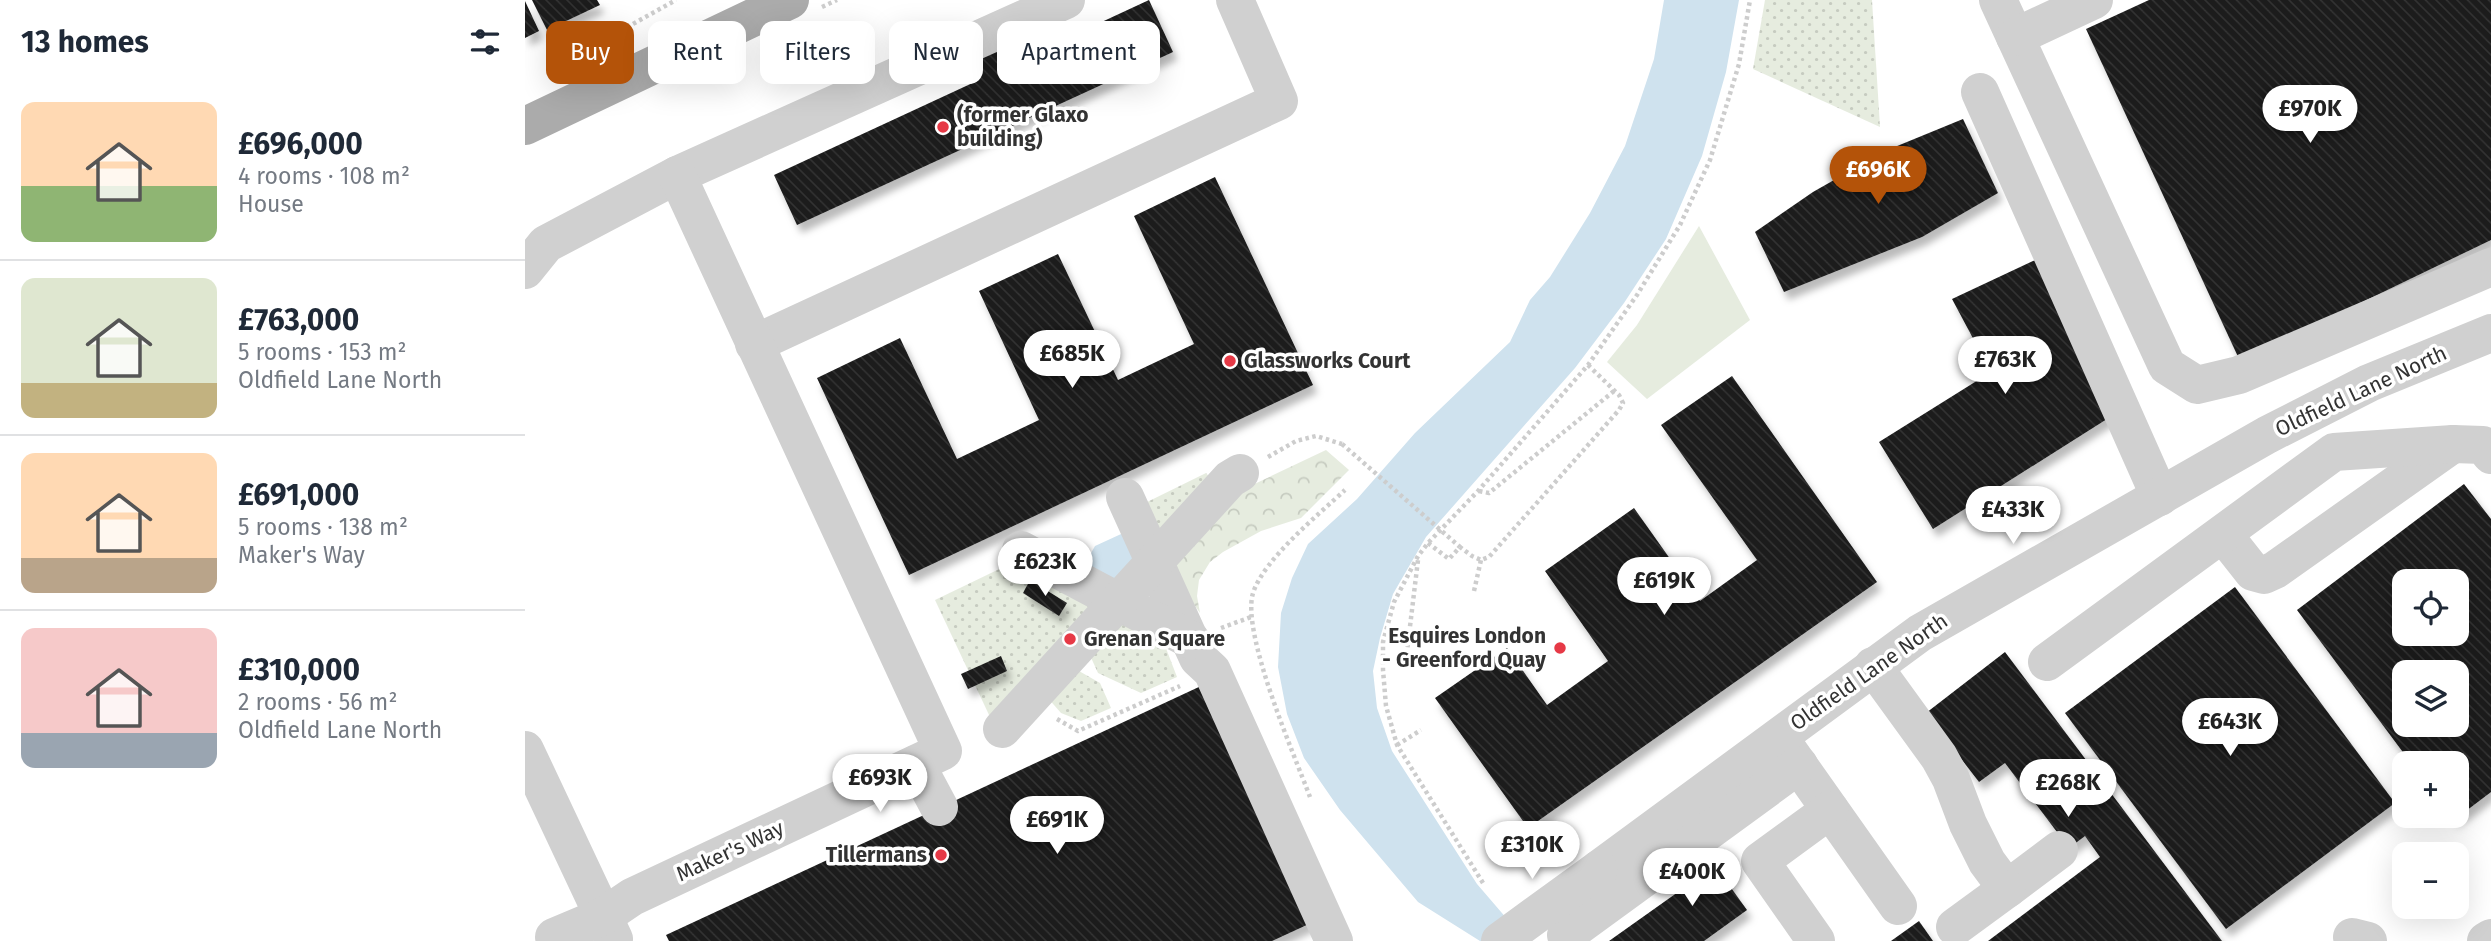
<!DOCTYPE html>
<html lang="en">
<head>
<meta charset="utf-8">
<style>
  :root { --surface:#fff; --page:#f6f6f7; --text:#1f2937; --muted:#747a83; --line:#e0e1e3; --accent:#b45309 }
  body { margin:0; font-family:"Fira Sans",sans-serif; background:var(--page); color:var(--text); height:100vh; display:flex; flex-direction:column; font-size:26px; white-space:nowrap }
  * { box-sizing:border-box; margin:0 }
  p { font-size:23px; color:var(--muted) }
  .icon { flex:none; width:38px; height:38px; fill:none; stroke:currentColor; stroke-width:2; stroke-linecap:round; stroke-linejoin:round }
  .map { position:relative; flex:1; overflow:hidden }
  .details { display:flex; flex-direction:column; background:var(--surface); width:525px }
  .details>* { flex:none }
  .banner { position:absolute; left:21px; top:21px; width:665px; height:63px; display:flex; gap:14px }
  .tools { position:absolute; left:1867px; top:569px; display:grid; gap:14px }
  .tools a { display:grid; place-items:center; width:77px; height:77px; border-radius:14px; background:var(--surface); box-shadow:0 7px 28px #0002; font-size:35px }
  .price { position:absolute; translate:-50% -60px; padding:0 16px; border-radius:24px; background:#fff; color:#222; font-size:23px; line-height:46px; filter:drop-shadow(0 2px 4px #0008) }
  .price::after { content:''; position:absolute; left:50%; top:42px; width:21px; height:16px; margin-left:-10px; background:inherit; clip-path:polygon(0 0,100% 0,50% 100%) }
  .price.current { background:var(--accent); color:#fff }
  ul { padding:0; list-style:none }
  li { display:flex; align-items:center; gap:21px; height:175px; padding:0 21px }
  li+li { border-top:2px solid var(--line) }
  li span { display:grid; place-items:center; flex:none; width:196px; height:140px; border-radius:14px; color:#555 }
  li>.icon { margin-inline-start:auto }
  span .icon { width:84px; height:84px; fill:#fffc; stroke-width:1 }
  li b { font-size:30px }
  h2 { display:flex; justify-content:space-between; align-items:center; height:84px; padding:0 21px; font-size:30px }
  .tag { padding:0 24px; border-radius:14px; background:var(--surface); box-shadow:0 7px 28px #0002; font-size:24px; line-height:63px }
  .tag.current { background:var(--accent); color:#fff }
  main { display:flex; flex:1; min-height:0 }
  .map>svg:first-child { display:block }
  .grass { fill:url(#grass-dots) }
  .forest { fill:url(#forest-crowns) }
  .green { fill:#e6ecdf }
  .water { fill:#cfe2ee }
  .building { fill:url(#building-back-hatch); fill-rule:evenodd; filter:url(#shadow) }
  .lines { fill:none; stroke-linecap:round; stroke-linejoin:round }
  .path { stroke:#cdcdcd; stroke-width:4.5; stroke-dasharray:3.5 3.5; stroke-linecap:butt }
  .minor { stroke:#d0d0d0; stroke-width:38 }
  .major { stroke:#ababab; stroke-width:38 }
  .path-bridge { stroke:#cdcdcd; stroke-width:4.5; stroke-dasharray:3.5 3.5; stroke-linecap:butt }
  .minor-bridge { stroke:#d0d0d0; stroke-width:38 }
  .poi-dot { fill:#e63946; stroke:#fff; stroke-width:2.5 }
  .labels { text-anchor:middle; stroke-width:7; stroke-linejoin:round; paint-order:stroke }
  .poi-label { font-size:21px; font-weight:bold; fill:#333; stroke:#fff; text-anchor:start }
  .street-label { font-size:21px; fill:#333; stroke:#fff }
</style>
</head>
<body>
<main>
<section class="details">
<h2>13 homes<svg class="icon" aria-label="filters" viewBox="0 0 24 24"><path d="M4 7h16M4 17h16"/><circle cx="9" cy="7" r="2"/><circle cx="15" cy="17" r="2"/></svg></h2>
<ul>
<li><span style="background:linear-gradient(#ffd9b3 60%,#8fb573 0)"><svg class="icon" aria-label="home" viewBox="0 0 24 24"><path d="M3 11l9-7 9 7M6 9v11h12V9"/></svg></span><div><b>£696,000</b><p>4 rooms · 108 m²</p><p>House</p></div></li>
<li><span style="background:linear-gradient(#dfe7d0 75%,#c2b280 0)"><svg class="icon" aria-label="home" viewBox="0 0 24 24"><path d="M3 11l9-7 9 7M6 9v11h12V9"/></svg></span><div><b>£763,000</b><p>5 rooms · 153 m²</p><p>Oldfield Lane North</p></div></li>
<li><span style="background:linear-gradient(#ffd9b3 75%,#b9a48a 0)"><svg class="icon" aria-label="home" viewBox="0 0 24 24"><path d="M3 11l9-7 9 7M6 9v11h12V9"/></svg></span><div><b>£691,000</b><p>5 rooms · 138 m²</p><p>Maker's Way</p></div></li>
<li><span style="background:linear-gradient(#f6c9c9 75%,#9aa5b1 0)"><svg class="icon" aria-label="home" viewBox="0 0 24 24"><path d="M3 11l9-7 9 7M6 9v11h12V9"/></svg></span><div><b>£310,000</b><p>2 rooms · 56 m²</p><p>Oldfield Lane North</p></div></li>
</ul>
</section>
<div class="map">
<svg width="1966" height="941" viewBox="0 0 1966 941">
  <defs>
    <pattern id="grass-dots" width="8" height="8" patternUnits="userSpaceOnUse" patternTransform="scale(1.75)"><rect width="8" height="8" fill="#e6ecdf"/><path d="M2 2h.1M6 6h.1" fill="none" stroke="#c6cbc0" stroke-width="1.8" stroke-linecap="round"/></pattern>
    <pattern id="forest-crowns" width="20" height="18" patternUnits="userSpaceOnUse" patternTransform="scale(1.75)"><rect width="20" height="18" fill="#e6ecdf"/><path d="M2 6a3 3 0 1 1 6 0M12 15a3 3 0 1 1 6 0" fill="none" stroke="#c6cbc0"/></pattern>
    <pattern id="building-back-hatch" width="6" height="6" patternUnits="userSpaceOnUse" patternTransform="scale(1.75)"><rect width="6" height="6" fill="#1a1a1a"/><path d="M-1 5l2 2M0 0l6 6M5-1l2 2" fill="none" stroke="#333"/></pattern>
    <filter id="shadow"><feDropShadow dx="4.5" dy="8" stdDeviation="3.5" flood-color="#0004"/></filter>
  </defs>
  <rect width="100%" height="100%" fill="#fff"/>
  <g class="grass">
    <polygon points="1240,0 1347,0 1355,127 1228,69"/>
    <polygon points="681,473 689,482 633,542 616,505"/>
    <polygon points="495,559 572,604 465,717 410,600"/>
    <polygon points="595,618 637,638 652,677 616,693 573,673 563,651"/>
    <polygon points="547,667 575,683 586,708 556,721 536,713 522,697"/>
  </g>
  <polygon class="forest" points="801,450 824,470 776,518 736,531 698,552 685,562 674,580 672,596 675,613 644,568 721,488"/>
  <polygon class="green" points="1174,226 1225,320 1122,399 1082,362 1112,325"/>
  <g class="water">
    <polygon points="1139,0 1214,0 1201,72 1177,156 1141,239 1099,303 1050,368 901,537 868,594 855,638 848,671 852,708 867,751 952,884 1001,941 955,941 893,902 815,810 779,758 762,714 753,667 756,613 767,578 783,544 832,499 890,433 985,342 1005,300 1025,277 1065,213 1100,146 1129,59"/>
    <polygon points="607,529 618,555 585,588 556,571 570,546"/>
  </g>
  <g class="building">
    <polygon points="7,0 72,0 75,5 22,30"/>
    <polygon points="624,0 648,52 272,225 249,175 454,80 443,56 515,23 525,46"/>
    <polygon points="1624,0 1966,0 1966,240 1715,361 1561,29"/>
    <polygon points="0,1 14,31 0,38"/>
    <polygon points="1438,119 1473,193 1397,237 1259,292 1230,232 1288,192 1360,151"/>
    <polygon points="690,177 788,385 384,575 292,378 375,338 432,459 514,420 454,291 533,254 593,380 669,344 609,216"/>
    <polygon points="1523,254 1593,412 1408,529 1354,442 1466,372 1427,299"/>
    <polygon points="1207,376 1352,582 1003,828 910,698 982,648 1022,705 1083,661 1020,571 1109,508 1175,601 1232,560 1136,425"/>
    <path d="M1939,484L1966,519V792L1929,820L1926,816H1932V763H1886L1772,610ZM1880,581H1932V634H1880ZM1880,672H1932V724H1880Z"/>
    <polygon points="505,580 542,603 534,616 498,593"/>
    <polygon points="1710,587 1870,803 1701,929 1540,713"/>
    <polygon points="1480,652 1697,941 1463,941 1575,857 1560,836 1544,848 1480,763 1454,782 1401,713"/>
    <polygon points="476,656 482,671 443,689 436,674"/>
    <polygon points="676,686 786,923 747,941 144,941 141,935"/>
    <polygon points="1199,849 1210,865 1196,874 1222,910 1179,941 1084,941 1170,880 1165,874"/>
    <polygon points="1394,921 1408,941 1366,941"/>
  </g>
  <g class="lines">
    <g class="path">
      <polyline points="297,7 312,0"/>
      <polyline points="93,46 88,35 151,0"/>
      <polyline points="743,457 771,441 791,436 817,444"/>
      <polyline points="954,491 964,493 1089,391"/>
      <polyline points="903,543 924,559 935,547 947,556 956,560 964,557 1094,410 1098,403 1094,395 1063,365"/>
      <polyline points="949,591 956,560"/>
      <polyline points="696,628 726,617"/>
      <polyline points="880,668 893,560"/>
      <polyline points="532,719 553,731 655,686"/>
      <polyline points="872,745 896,730"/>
      <path d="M785,797C769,754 716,633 728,593C739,559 793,515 820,490"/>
      <polyline points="958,883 872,745 861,706 858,670 858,642 869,602 893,556 903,543 953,491 1063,365 1112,295 1155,225 1185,160 1214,64 1225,0"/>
    </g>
    <g class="minor">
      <polyline points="1473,0 1642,366 1672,385 1714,375 1966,267"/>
      <polyline points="1490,37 1569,0"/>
      <polyline points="1455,92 1635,497"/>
      <polyline points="0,270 21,244 152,175 541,0"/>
      <polyline points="229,344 754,101 710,0"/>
      <polyline points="600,497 673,658 687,671 809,941"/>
      <polyline points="1698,534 1728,572 1739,575 1750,570 1928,444"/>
      <polyline points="496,550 666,640"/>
      <polyline points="1522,662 1809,452 1928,444 1958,445 1966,455"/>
      <polyline points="1348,666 1414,757 1426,779 1443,824 1462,862 1482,889 1534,850"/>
      <polyline points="477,729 705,479 715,473"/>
      <polyline points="1258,743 1373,906"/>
      <polyline points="0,750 89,939"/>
      <polyline points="391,764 414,807"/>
      <polyline points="1074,869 1395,633 1742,435 1844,383 1966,333"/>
      <polyline points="1430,927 1482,889"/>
      <polyline points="1041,935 1274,765"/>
      <polyline points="29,937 79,916 107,897 418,751 152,175"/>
      <polyline points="1827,937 1843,941"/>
      <polyline points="1291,941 1235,861 1305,810"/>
      <polyline points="1961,941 1966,938"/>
    </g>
    <polyline class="major" points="0,126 265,0"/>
    <polyline class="path-bridge" points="817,444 935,547"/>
    <polyline class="minor-bridge" points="975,941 1074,869"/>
  </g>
  <g class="poi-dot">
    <circle cx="418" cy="127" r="7"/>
    <circle cx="705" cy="361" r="7"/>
    <circle cx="545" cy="639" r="7"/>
    <circle cx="1035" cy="648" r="7"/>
    <circle cx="416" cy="855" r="7"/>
  </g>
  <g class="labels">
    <g class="poi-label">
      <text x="432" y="122">(former Glaxo<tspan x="432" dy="24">building)</tspan></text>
      <text x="719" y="368">Glassworks Court</text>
      <text x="1021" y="643" text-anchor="end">Esquires London<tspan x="1021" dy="24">- Greenford Quay</tspan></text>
      <text x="559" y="646">Grenan Square</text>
      <text x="402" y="862" text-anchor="end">Tillermans</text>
    </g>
    <g class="street-label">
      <text transform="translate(1836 391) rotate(-25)" y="7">Oldfield Lane North</text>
      <text transform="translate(1344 672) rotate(-35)" y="7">Oldfield Lane North</text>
      <text transform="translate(205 851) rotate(-25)" y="7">Maker's Way</text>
    </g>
  </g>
</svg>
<div class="tools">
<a><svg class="icon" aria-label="locate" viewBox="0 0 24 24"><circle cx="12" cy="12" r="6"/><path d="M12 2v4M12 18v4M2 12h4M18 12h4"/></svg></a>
<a><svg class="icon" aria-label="layers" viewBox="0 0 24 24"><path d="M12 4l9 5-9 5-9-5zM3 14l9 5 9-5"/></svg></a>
<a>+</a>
<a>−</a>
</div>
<b class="price" style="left:1785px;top:145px">£970K</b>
<b class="price current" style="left:1353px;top:206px">£696K</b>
<b class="price" style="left:547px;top:390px">£685K</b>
<b class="price" style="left:1480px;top:396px">£763K</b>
<b class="price" style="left:1488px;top:546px">£433K</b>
<b class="price" style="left:520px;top:598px">£623K</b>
<b class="price" style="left:1139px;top:617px">£619K</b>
<b class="price" style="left:1705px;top:758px">£643K</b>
<b class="price" style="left:355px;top:814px">£693K</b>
<b class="price" style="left:1543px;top:819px">£268K</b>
<b class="price" style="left:532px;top:856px">£691K</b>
<b class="price" style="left:1007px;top:881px">£310K</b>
<b class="price" style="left:1167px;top:908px">£400K</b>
<div class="banner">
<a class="tag current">Buy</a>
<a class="tag">Rent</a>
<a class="tag">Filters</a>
<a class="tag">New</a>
<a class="tag">Apartment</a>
</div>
</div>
</main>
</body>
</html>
